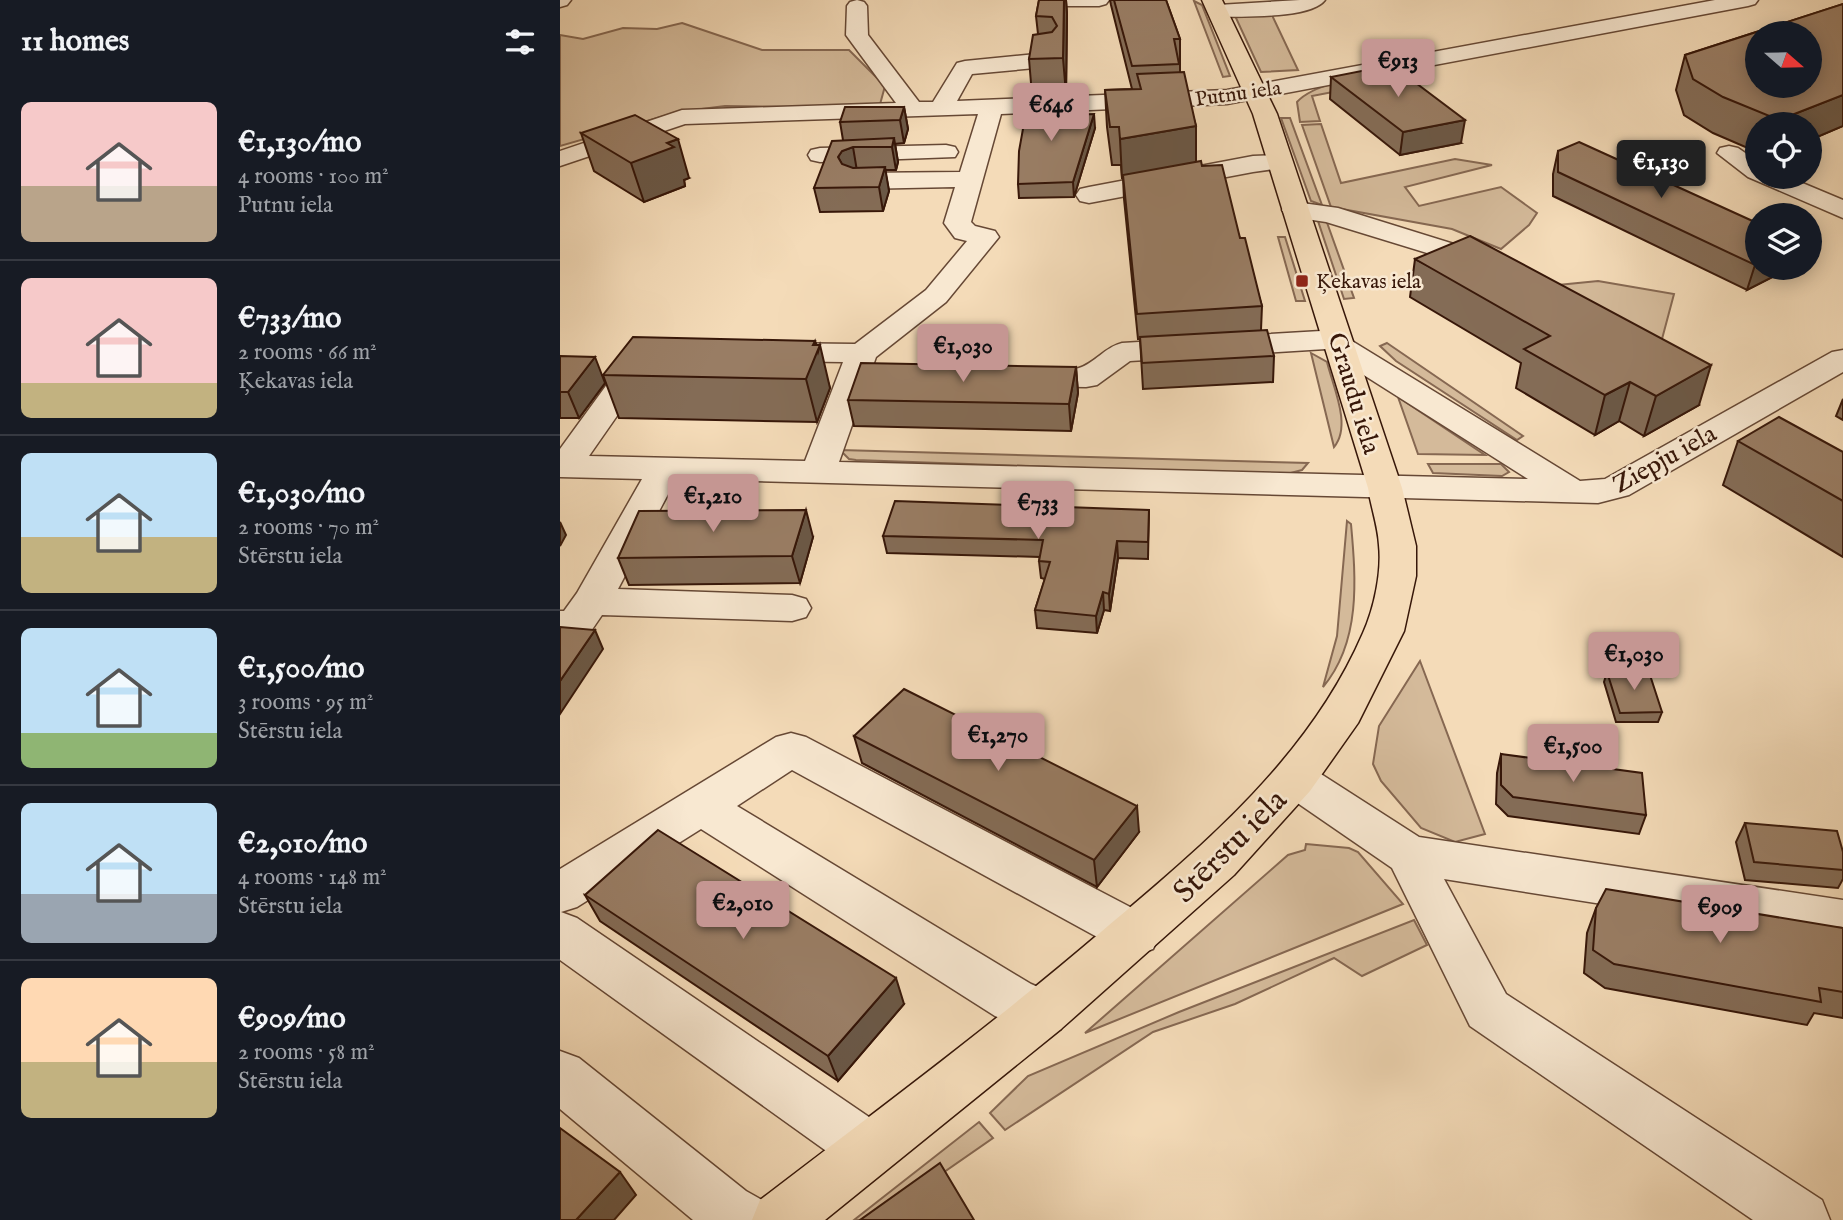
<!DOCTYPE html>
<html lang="en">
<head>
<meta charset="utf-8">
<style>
  :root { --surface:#171b24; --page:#242831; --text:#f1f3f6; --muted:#9ea1a6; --line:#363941; --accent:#c59692 }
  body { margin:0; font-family:"IM FELL English",serif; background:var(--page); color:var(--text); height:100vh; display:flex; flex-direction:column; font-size:26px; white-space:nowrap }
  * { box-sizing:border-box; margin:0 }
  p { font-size:23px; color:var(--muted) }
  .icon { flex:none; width:38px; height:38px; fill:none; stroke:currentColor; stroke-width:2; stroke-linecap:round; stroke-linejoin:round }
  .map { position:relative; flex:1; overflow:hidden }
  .side { display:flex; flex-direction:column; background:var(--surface); width:560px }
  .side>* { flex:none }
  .needle { width:46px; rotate:110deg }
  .tools { position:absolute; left:1185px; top:21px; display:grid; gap:14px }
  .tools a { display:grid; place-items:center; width:77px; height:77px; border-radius:50%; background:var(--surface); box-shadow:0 4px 18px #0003; font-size:35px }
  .price { position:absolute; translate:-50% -60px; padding:0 16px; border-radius:7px; background:var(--accent); color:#111; font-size:23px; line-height:46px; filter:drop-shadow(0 2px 4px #0008) }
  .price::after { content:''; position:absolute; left:50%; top:42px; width:21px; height:16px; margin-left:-10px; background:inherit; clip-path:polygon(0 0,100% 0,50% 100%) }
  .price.on { background:#222; color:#fff }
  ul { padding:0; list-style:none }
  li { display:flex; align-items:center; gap:21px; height:175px; padding:0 21px }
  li+li { border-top:2px solid var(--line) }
  li span { display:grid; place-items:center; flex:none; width:196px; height:140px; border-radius:10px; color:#555 }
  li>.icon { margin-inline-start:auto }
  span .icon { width:84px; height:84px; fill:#fffc; stroke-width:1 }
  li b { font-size:30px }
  h2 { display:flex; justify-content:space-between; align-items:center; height:84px; padding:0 21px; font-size:30px }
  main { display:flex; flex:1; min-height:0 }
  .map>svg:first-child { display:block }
  .green { fill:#d4ba9a; stroke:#866852; stroke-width:2 }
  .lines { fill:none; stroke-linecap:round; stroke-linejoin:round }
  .minor-casing { stroke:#664835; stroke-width:3 }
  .major-casing { stroke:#371709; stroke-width:3 }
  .minor { fill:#f8e8d1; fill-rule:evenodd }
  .major { fill:#f4dbb8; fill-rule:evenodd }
  .wall { fill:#846c56; stroke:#371709; stroke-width:2 }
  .shaded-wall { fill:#6b5846; stroke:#371709; stroke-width:2 }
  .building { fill:#997d64; stroke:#371709; stroke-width:2; fill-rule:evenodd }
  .poi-dot { fill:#8f2418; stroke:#f8e8d1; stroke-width:2.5 }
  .labels { text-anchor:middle; stroke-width:5; stroke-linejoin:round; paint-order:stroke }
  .far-street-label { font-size:21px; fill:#371709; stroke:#f8e8d1 }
  .far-poi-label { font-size:21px; fill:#371709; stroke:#f8e8d1; text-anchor:start }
  .street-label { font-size:26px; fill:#371709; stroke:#f8e8d1 }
  .near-street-label { font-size:32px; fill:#371709; stroke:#f8e8d1 }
</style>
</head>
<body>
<main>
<section class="side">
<h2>11 homes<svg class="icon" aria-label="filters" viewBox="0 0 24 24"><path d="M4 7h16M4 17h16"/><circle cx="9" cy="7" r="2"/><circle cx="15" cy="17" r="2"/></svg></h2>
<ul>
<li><span style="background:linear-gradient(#f6c9c9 60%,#b9a48a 0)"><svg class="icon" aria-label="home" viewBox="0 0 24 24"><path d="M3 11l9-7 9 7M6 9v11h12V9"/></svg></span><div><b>€1,130/mo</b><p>4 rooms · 100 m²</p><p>Putnu iela</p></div></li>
<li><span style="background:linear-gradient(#f6c9c9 75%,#c2b280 0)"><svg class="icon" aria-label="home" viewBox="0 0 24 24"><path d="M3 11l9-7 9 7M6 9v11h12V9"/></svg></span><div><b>€733/mo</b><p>2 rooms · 66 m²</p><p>Ķekavas iela</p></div></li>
<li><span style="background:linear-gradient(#bfe0f5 60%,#c2b280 0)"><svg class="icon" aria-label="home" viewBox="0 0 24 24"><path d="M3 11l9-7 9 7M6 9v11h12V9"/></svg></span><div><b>€1,030/mo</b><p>2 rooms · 70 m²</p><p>Stērstu iela</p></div></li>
<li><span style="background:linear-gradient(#bfe0f5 75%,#8fb573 0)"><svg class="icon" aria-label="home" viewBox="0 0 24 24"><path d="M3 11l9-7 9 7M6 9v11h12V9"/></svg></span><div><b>€1,500/mo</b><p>3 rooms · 95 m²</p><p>Stērstu iela</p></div></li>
<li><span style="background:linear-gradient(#bfe0f5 65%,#9aa5b1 0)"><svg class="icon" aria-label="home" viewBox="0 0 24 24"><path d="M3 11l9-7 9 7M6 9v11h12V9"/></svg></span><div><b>€2,010/mo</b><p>4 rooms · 148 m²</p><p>Stērstu iela</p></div></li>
<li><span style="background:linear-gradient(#ffd9b3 60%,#c2b280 0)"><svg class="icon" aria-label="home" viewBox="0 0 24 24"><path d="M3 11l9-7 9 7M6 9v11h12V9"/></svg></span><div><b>€909/mo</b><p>2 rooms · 58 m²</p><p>Stērstu iela</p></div></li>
</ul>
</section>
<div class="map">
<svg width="1283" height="1220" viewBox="0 0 1283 1220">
  <rect width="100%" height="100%" fill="#f4dbb8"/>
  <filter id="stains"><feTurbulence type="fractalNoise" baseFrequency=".00286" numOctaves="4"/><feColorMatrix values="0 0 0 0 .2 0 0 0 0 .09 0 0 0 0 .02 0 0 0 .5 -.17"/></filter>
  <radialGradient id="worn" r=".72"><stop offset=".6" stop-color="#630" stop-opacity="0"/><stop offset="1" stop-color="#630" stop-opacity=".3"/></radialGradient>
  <g class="green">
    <polygon points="634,1 642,5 670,76 663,77"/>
    <polygon points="710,11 738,70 701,72 676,18 680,14"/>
    <polygon points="122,23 202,50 289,50 325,86 319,108 165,106 118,112 0,146 0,35 23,39 63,28 97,29"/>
    <path d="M850,69L861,75L752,96L760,121L740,122L737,102C758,79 820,75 850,69Z"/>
    <polygon points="721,118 730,118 762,205 751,201"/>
    <polygon points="761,124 781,183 895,159 932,165 845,187 859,206 941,187 977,213 969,225 941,249 892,229 771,207 742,125"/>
    <polygon points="765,217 794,298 784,299 757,218"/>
    <polygon points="718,237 725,237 745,301 736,301"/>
    <polygon points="1038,281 1114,294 1098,354 978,287"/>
    <polygon points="827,343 963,436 957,440 836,361 820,346"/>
    <path d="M751,353L767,362C773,387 792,426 774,447Z"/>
    <polygon points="838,397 925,455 858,454"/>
    <polygon points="280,450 748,463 742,470 723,475 296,460 289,459"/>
    <polygon points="868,464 941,464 949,472 942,476 873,473"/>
    <path d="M787,521L791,524C796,579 801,642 763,687L777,636Z"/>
    <polygon points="860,661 925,834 895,842 861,828 821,781 813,764 819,726"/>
    <polygon points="746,844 789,848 798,852 843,904 525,1033 728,855 745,850"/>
    <polygon points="854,920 867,945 802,976 774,958 675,1004 593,1032 445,1130 430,1113 468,1076 619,1012"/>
    <polygon points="419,1122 433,1138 315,1220 294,1220"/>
  </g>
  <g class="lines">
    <g class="minor-casing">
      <g id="minor">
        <polygon points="0,0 11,0 7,5 0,7"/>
        <path d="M297,0L304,2L307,6L308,35L359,102H373L397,63L405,61L486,53L494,55L497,60L494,65L486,67L412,74L397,101L667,90L1155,0H1198L1195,4L1188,6L667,104L441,114L411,222L415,226L435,231L439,237L386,302L316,357L279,462L968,479L769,353L766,349L570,361L537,385L526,387L464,386L453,384L448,377L453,370C473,365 504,374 519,368C535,363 545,347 562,343L778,330L789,333L792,341L1020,481L1045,479L1272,352L1283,350V372L1069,495L1038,503L116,479L58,589L232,595L246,599L251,608L246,617L232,621L42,615L29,634L0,639V611H4L17,593L82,479L0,477V449L72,350L83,348L94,350L98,357L29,456L245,461L283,362L210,361L199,359L195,352L199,345L210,343L295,344L366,290L407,241L395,238L384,223L395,187L298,189L289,186L285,181L289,176L298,173L400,172L418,114L125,124L0,166V151L122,110L336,103L286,35L287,6L290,2Z"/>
        <polygon points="481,0 549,0 546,4 539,6 491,6 484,4"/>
        <path d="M740,0H765C751,19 682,16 658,17L651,15L648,11L651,7L658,5Z"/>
        <polygon points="386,145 395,147 398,152 395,157 260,162 251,160 248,155 251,150 260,148"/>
        <polygon points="1169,146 1178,148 1197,161 1197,177 1228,177 1283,200 1283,218 1188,177 1157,153 1160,148"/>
        <polygon points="720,155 729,157 732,162 729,167 693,172 529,203 520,201 516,195 520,189 529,187 693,156"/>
        <polygon points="735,202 778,208 939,258 943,264 939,270 929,272 766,222 726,216 722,210 726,204"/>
        <polygon points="231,733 246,737 593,919 600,934 593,949 576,955 559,949 232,770 177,806 471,984 501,997 508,1013 501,1029 483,1036 435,1016 141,829 17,907 1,912 17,918 328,1130 336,1149 328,1168 309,1176 290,1168 0,960 0,869 216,737"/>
        <polygon points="735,762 750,767 859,837 1283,900 1283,942 884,879 946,994 1262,1200 1270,1220 1193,1220 910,1026 832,868 720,791 713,779 720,767"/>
        <polygon points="0,1051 19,1058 186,1191 202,1200 210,1220 133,1220 0,1109"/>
      </g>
    </g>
    <g class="major-casing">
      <path id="major" d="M642,0H662L717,114L842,488L856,546V576L844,631L798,723L750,791L674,875L501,1029L265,1220H192L200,1200C315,1112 431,1026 541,932C643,846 749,758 803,633C814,609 822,572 819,545C818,526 811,507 808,488L693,114Z"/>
    </g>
    <use href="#minor" class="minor"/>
    <use href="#major" class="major"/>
  </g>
  <g class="wall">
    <polygon points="479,0 506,0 507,14 506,94 472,95 469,59 478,34 476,16"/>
    <polygon points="550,0 606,0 620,39 620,72 636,126 636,162 642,166 680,238 702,306 701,330 714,356 713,382 583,389 580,339 578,339 564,199 563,178 562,178 561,165 552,165 547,127 545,90 572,89 551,5"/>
    <polygon points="1283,4 1283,126 1250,140 1250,124 1197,124 1197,152 1153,133 1124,115 1116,90 1125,55"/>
    <polygon points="771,77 901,143 840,155 770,99"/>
    <polygon points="344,107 348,129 344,143 335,144 338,162 336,170 325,170 329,191 323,211 260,212 254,188 283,140 280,122"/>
    <polygon points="505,115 535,128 514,197 459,198 458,184"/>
    <polygon points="21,133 129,178 124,180 125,186 84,202 34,171"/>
    <polygon points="998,151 1197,223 1197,268 1230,268 1187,290 993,196 993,174"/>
    <polygon points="855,259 1139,405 1084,436 1059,421 1035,435 956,388 961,363 850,297"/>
    <polygon points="255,341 270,388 257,422 59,418 43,375"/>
    <polygon points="0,356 45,383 19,418 0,418"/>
    <polygon points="516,367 518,393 511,431 294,426 288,400"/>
    <polygon points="1283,399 1283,420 1276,416"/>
    <polygon points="1178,441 1283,452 1283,557 1163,485"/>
    <polygon points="589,510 588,559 558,558 550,611 544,610 537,633 477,628 475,610 485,579 481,578 479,561 480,557 327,553 323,536"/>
    <polygon points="253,537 240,583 69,585 58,558"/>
    <polygon points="1047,672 1102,712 1098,722 1056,722 1044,682"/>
    <polygon points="294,736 579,832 537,887 302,763"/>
    <polygon points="941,754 1086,815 1079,834 948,816 936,804 937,773"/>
    <polygon points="1185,823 1283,852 1283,879 1278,888 1185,880 1176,842"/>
    <polygon points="25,895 344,1004 278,1081 40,921"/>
    <polygon points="1036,908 1283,928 1283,1018 1254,1013 1247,1025 1045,988 1024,973 1027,933"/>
  </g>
  <g class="shaded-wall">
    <polygon points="504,0 506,0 507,14 506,94 503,58"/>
    <polygon points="1283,95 1283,126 1250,140 1250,124 1218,124 1219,120"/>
    <polygon points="344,107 348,129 344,143 340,120"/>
    <polygon points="534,114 535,128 514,197 513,182"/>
    <polygon points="905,120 901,143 840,155 843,132"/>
    <polygon points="636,126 636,164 562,178 560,139"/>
    <polygon points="334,138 338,162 336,170 332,147"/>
    <polygon points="118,139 129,178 124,180 125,186 84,202 71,163 107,143"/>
    <polygon points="293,147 297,171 287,174 278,157 282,151"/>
    <polygon points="325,167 329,191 323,211 319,187"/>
    <polygon points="1197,264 1197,268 1230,268 1187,290 1195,265"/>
    <polygon points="255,341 258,352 260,345 270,388 257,422 246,379 253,345"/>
    <polygon points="35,357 45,383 19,418 8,392"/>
    <polygon points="1151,365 1139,405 1084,436 1096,396"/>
    <polygon points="516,367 518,393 511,431 509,404"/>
    <polygon points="1070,382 1059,421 1035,435 1045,395"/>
    <polygon points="246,510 253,537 240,583 232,556"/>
    <polygon points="0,522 6,535 0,546"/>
    <polygon points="557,541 558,558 550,611 549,594"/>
    <polygon points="543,592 544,610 537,633 536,616"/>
    <polygon points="35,630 43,649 0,714 0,681"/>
    <polygon points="577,806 579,832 537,887 534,860"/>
    <polygon points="336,978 344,1004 278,1081 268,1056"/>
    <polygon points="60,1172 76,1195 54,1220 16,1220"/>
  </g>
  <g class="building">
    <polygon points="479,0 504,0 503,58 469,59 473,35 492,32 497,26 492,17 476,16"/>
    <polygon points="554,0 606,0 620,39 614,39 619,64 572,66"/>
    <path d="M1283,4V95L1219,120L1163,97L1133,79L1125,55ZM1197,33H1250V86H1197Z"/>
    <polygon points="832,65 905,120 843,132 771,77"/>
    <polygon points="624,72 636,126 560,139 559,127 550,127 545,90 581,89 577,74"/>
    <polygon points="504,100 504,115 534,114 513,182 458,184 459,151 468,101"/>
    <polygon points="285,107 344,107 340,120 280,122"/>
    <polygon points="75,115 118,139 107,143 114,147 71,163 21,133"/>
    <polygon points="334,138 332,147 293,147 282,151 278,157 282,164 293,168 325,167 319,187 254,188 272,141"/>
    <polygon points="1019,142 1197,223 1197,264 1195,265 998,172 998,151"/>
    <polygon points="641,161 642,166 662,165 680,238 685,238 702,306 577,314 563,175"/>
    <polygon points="910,236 1151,365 1096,396 1070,382 1045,395 964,349 990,336 855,259"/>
    <polygon points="707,330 714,356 582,363 580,337"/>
    <polygon points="73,337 255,341 253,345 260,345 246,379 43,375"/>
    <polygon points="0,356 35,357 8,392 0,392"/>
    <polygon points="301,363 516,367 509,404 288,400"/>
    <polygon points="1219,417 1283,452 1283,501 1178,441"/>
    <polygon points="335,501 589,510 588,542 557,541 549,594 543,592 536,616 475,610 490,562 479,561 483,540 323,536"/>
    <polygon points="246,510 232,556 58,558 79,511"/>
    <polygon points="0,627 35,630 0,681"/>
    <polygon points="1047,672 1089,672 1102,712 1060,713"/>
    <polygon points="344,689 577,806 534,860 294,736"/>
    <polygon points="941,754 1082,773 1086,815 953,797 941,785"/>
    <polygon points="1185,823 1277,831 1283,852 1283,870 1194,862"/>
    <polygon points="98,830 336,978 268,1056 25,895"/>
    <polygon points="1046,889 1283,928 1283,992 1259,988 1261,1002 1054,964 1033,950 1036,908"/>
    <polygon points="0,1128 60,1172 16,1220 0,1220"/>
    <polygon points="380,1163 414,1220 300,1220"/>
  </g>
  <rect class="poi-dot" x="735" y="274" width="14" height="14" rx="3.5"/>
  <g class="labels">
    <g class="far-street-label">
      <text transform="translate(678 93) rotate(-8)" y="7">Putnu iela</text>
    </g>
    <g class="far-poi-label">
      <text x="756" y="288">Ķekavas iela</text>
    </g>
    <g class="street-label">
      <text transform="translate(795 393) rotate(73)" y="9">Graudu iela</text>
      <text transform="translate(1104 458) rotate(-29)" y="9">Ziepju iela</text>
    </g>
    <g class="near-street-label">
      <text transform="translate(669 845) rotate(-45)" y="11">Stērstu iela</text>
    </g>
  </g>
  <rect width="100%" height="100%" filter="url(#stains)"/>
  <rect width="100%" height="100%" fill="url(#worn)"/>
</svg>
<div class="tools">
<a><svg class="needle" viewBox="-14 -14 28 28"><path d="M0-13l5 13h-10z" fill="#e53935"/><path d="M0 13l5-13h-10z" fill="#9ea1a6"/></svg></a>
<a><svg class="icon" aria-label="locate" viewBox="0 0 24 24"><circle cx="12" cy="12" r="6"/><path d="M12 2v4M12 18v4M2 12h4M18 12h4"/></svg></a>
<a><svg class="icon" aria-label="layers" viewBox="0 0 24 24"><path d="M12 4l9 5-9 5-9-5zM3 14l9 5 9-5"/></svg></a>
</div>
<b class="price" style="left:838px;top:99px">€913</b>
<b class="price" style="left:491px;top:143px">€646</b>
<b class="price on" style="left:1101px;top:200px">€1,130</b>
<b class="price" style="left:403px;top:384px">€1,030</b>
<b class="price" style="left:153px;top:534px">€1,210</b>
<b class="price" style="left:478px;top:541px">€733</b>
<b class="price" style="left:1074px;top:692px">€1,030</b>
<b class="price" style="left:438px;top:773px">€1,270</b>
<b class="price" style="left:1013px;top:784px">€1,500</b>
<b class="price" style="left:183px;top:941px">€2,010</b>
<b class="price" style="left:1160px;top:945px">€909</b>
</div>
</main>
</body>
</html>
